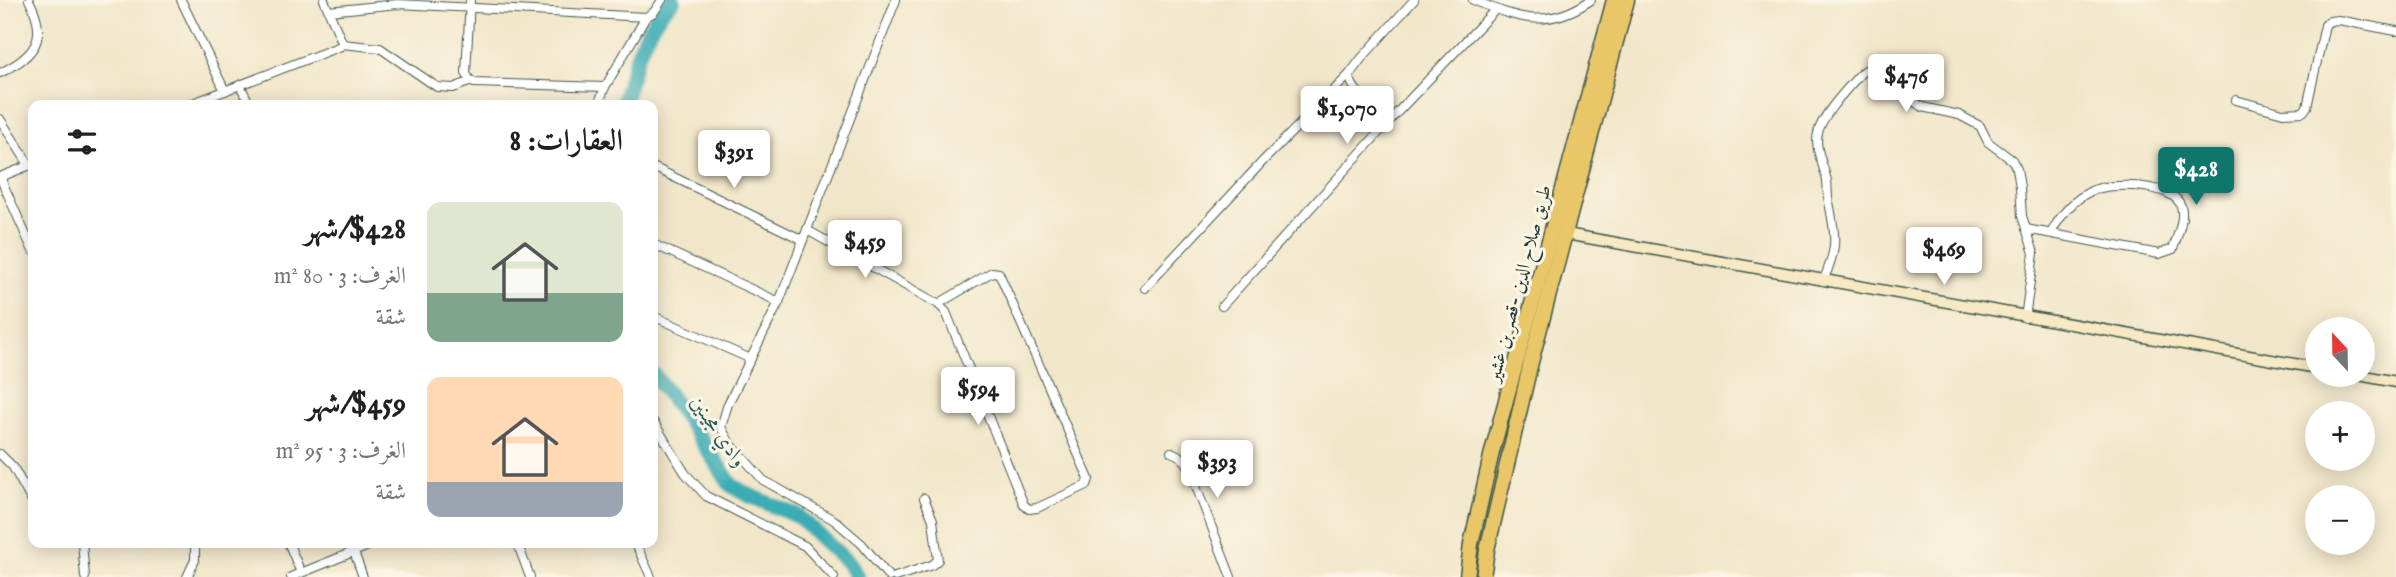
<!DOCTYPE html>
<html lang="ar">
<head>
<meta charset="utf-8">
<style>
  :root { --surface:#fff; --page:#f6f6f6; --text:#202124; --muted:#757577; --accent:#0f766e }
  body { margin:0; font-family:"IM FELL English",Amiri,serif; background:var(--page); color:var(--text); direction:rtl; height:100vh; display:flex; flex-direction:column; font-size:26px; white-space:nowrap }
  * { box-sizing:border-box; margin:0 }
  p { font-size:23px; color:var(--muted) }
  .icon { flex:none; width:38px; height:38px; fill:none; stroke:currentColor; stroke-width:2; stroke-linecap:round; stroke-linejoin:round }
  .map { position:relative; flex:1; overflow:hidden; direction:ltr }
  .side { position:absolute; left:28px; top:100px; width:630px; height:448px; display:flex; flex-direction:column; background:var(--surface); border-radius:14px; box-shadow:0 4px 18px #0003; direction:rtl }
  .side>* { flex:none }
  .needle { width:46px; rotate:338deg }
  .fabs { position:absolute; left:2305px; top:317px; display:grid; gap:14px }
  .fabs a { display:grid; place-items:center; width:70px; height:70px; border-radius:50%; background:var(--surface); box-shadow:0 4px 18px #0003; font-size:35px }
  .price { position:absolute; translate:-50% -60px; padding:0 16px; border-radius:7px; background:#fff; color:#222; font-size:23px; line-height:46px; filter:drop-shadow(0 2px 4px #0008) }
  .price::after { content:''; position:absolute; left:50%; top:42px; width:21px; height:16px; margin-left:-10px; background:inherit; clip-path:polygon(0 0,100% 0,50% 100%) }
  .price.active { background:var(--accent); color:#fff }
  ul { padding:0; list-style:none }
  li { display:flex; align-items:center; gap:21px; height:175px; padding:0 35px }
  li span { display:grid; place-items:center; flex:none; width:196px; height:140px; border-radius:14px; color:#555 }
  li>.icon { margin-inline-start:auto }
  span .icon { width:84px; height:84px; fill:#fffc; stroke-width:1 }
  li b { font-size:30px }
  h2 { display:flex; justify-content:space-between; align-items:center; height:84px; padding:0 35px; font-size:30px }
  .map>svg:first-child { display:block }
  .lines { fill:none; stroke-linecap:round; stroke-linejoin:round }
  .river { stroke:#3bacb4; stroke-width:16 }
  .minor-casing { stroke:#3e564a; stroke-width:10 }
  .secondary-casing { stroke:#3e564a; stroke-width:13 }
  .trunk-casing { stroke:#3e564a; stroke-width:17 }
  .minor { stroke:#fff; stroke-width:8 }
  .secondary { stroke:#f6e9c3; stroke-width:10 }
  .trunk { stroke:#e9c769; stroke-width:14 }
  .labels { text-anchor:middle; stroke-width:6; stroke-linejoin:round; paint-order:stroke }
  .street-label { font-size:19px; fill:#1f3d34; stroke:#fcf5e5 }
  .water-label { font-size:21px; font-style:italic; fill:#275e5a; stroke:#fcf5e5 }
</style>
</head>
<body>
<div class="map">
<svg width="2396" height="577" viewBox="0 0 2396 577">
  <rect width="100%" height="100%" fill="#fcf5e5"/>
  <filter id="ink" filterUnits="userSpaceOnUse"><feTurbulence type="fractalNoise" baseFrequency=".0143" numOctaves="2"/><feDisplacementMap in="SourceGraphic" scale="14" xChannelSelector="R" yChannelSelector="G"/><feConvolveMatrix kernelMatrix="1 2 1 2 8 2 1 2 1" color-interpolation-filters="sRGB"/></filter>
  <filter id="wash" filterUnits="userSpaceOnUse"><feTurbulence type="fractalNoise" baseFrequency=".00686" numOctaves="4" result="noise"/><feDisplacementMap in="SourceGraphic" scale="28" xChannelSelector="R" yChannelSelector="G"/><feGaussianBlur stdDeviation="1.57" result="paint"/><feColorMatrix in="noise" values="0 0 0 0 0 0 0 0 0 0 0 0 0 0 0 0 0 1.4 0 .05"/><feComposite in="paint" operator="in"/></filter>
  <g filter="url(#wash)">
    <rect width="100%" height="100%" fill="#f1e6c9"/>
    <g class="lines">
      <g class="river">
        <path d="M622,105C634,68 642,26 673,0"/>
        <polyline points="653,374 688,420 731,485 746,494 798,516 849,564 857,577"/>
      </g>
    </g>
  </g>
  <g filter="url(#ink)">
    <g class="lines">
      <g class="minor-casing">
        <g id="minor">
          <polyline points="181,0 225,91"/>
          <polyline points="470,0 466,73 469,79 474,83 605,87"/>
          <path d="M1473,0C1519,19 1547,30 1591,0"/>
          <polyline points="329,11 398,4 646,17 605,87 598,105"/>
          <polyline points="646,17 654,12 662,0"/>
          <polyline points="342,44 380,48 437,87 453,88 472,81"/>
          <path d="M0,73C35,56 49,38 29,0"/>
          <polyline points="240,85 250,105"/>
          <polyline points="2236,100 2283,113 2303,112 2307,107 2325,25 2330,21 2338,20 2396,31"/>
          <polyline points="188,105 341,46 342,42 324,0"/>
          <polyline points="0,119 29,165"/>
          <path d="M1391,119C1377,108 1352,94 1349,75L1361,59L1414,0"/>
          <polyline points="33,164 0,177 33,251"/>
          <polyline points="653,167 803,240"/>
          <path d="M2026,229L2159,254L2173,249C2177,236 2185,219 2181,206C2173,183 2110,182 2091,191C2073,200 2060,216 2051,233"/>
          <polyline points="807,230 938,304 946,312 1024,505 1029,509 1037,508 1087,485 1089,479 999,273 992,272 938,304"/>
          <polyline points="653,244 779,302"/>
          <path d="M1823,281C1838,248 1836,237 1829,202C1827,195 1828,188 1827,181C1824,165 1814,149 1818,133C1822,114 1850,86 1862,72L1868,69L1922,107L1959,115L1980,126L1988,142L2012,160L2017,169L2020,187L2022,216L2034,253L2025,318"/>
          <polyline points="1145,288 1264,160 1349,75"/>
          <polyline points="1222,306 1391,119 1496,9"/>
          <polyline points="653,316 751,359"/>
          <polyline points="653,421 685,473 706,496 805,546 834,577"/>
          <polyline points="1171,452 1180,456 1187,463 1231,577"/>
          <polyline points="0,454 13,467 33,503"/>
          <polyline points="82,542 85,577"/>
          <polyline points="288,542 301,573"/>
          <polyline points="517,542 530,577"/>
          <polyline points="635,542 651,577"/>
          <polyline points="354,552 363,577"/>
          <polyline points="187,577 195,560 195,542"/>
          <polyline points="291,577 378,542"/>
          <polyline points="889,577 862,544 834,520 763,480 729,442 721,427 728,404 779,302 896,0"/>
          <polyline points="895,577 932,565 938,560 933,520 924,498"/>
        </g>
      </g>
      <g class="secondary-casing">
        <g id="secondary">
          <polyline points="1566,234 2317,368"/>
          <polyline points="2354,374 2396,382"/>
        </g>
      </g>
      <g class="trunk-casing">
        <g id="trunk">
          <polyline points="1467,577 1471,544 1492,452 1614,0"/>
          <polyline points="1483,577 1487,550 1531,362 1627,0"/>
        </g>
      </g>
      <use href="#minor" class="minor"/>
      <use href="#secondary" class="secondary"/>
      <use href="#trunk" class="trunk"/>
    </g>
  </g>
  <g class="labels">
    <g class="street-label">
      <text transform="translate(1518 283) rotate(-75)" y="7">طريق صلاح الدين -قصر بن غشير</text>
    </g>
    <g class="water-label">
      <text transform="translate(719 431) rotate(55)" y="7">وادي مجينين</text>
    </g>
  </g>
</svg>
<div class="fabs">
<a><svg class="needle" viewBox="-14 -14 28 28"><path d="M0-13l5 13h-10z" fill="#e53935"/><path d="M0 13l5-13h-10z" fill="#757577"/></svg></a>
<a>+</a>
<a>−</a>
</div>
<b class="price" style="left:1906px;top:114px">$476</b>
<b class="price" style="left:1347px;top:146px">$1,070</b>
<b class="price" style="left:734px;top:190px">$391</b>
<b class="price active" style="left:2196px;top:207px">$428</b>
<b class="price" style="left:865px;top:280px">$459</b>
<b class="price" style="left:1944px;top:287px">$469</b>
<b class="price" style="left:978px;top:427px">$594</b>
<b class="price" style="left:1217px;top:500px">$393</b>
<section class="side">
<h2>العقارات: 8<svg class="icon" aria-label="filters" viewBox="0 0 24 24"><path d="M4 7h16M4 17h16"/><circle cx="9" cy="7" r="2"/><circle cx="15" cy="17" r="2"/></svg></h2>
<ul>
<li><span style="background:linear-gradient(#dfe7d0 65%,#7fa58c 0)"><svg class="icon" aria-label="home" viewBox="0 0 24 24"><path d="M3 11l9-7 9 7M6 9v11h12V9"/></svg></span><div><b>$428/شهر</b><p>الغرف: 3 · 80 m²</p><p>شقة</p></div></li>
<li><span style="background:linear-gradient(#ffd9b3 75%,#9aa5b1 0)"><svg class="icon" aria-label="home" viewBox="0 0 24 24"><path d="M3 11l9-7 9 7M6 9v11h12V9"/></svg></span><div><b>$459/شهر</b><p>الغرف: 3 · 95 m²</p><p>شقة</p></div></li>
</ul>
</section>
</div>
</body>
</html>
